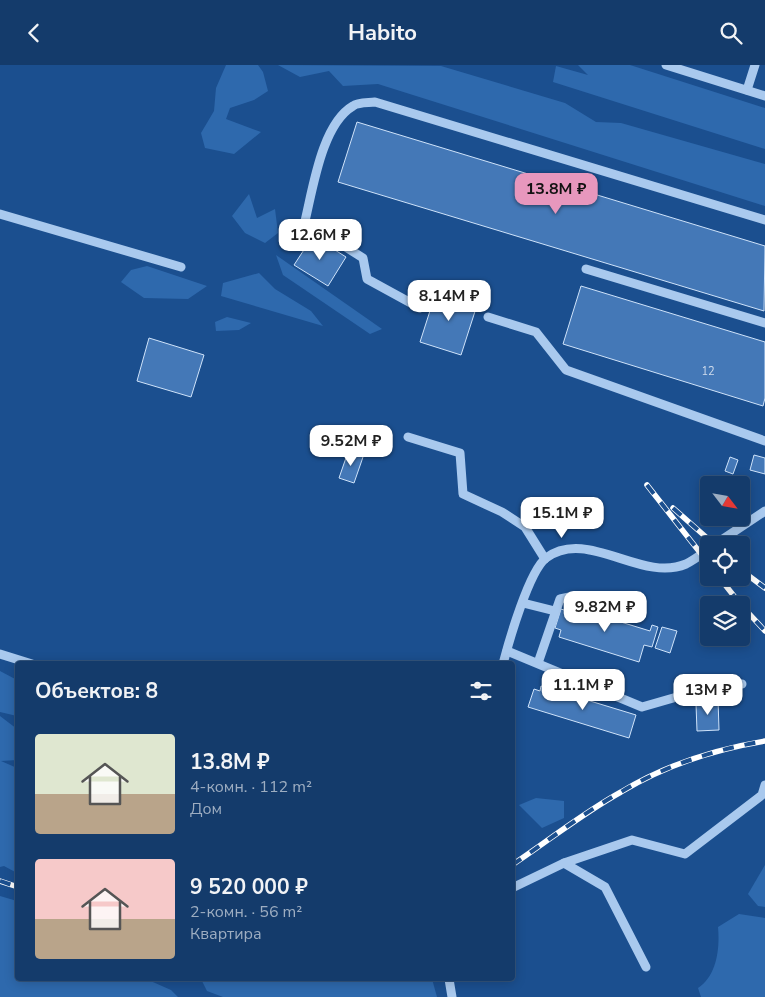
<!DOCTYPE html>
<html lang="ru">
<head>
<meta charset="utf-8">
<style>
  :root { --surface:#143b6b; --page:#214673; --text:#f1f3f6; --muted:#9dadc1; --line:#33557e; --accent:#e797bd }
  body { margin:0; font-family:"Nunito Sans",sans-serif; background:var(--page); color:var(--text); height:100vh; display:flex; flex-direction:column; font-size:19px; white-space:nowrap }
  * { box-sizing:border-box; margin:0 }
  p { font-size:16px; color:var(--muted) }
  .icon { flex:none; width:28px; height:28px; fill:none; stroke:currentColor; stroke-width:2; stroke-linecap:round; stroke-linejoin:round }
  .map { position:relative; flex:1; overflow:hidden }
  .details { position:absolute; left:15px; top:596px; width:500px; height:320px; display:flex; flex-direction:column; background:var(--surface); border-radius:5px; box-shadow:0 2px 12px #0003,0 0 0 1px var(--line) }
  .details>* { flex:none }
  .needle { width:32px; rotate:121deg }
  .fabs { position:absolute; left:700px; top:411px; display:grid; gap:10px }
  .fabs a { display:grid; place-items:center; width:50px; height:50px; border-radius:5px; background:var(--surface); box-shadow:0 2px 12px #0003,0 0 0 1px var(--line); font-size:25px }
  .price { position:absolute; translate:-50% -42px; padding:0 11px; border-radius:10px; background:#fff; color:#222; font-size:16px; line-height:32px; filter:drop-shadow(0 1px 2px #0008) }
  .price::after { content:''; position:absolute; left:50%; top:30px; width:15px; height:11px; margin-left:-8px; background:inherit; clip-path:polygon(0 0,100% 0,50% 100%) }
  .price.selected { background:var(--accent); color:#111 }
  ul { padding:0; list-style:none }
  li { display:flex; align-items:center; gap:15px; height:125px; padding:0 20px }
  li span { display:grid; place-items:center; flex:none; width:140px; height:100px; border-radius:5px; color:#555 }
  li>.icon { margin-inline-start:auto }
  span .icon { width:60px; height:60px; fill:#fffc; stroke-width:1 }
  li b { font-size:21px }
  h2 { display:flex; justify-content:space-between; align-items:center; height:60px; padding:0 20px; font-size:21px }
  header { display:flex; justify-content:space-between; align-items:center; height:65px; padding:0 20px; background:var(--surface); font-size:22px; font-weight:700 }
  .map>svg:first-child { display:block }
  .green { fill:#2e69ad }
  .building { fill:#4478b7; stroke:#cfe3fa }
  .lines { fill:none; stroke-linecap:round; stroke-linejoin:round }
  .minor { stroke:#a9c9ee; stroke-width:9 }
  .rail-casing { stroke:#fff; stroke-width:5.5 }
  .rail { stroke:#1b4f8f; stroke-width:4; stroke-dasharray:11; stroke-linecap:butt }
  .labels { text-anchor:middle; stroke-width:5; stroke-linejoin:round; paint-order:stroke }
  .number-label { font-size:11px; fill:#d0dded }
</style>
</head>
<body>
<header><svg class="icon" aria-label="back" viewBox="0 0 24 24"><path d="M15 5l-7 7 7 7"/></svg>Habito<svg class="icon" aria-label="search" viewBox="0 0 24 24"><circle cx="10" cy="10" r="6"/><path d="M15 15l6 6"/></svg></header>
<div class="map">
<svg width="765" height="932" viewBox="0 0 765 932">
  <rect width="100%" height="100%" fill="#1b4f8f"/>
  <g class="green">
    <polygon points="226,0 258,0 263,7 268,26 254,35 230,43 226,54 261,67 234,89 205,83 201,68 214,46 216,23"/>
    <polygon points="278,0 441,1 565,38 596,57 621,58 765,99 765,141 378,19 343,21 329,6 300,12"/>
    <polygon points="578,0 630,0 765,43 765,84 553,17 556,1 588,10"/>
    <polygon points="249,129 257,153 275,144 278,168 265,178 245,168 232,151"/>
    <polygon points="276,190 382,264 370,269 283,210"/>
    <polygon points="147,201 207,221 188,234 144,233 121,217 131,205"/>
    <polygon points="259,208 275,224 311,246 323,261 221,231 223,218"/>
    <polygon points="227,252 251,258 239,265 216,266 215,257"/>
    <polygon points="0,606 17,615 17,651 0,647"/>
    <polygon points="0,651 17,664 17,695 1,696 17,703 17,808 4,801 0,802"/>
    <polygon points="536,733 564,736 564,753 542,763 519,740"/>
    <polygon points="765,800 765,842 758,841 748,829"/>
    <polygon points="0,831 17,836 18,914 146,914 171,925 178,932 0,932"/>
    <path d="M739,849L765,853V932H701L698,923C717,911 720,883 718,862Z"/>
    <polygon points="201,914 432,914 437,932 223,932 207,926"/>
  </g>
  <g class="building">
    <polygon points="357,57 765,181 764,246 338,117"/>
    <polygon points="313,171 346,192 328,221 294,200"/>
    <polygon points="581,221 765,277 765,333 763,341 563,279"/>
    <polygon points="437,224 478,237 461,290 420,277"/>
    <polygon points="149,273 204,290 191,332 137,316"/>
    <polygon points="348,387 363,392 354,418 339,413"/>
    <polygon points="754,390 765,393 765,409 750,405"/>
    <polygon points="730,392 738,395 733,409 725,406"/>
    <polygon points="569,541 650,566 652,560 658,562 652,582 644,580 639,597 559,572 561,565 555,563 561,544 567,546"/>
    <polygon points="662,562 677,566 670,588 655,583"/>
    <polygon points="541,621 636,650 629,673 528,642 534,624 540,626"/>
    <polygon points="711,634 718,634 719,665 697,666 696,639 711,638"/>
  </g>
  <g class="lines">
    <g class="minor">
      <polyline points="666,0 765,31"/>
      <polyline points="747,25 755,0"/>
      <polyline points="0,149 181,202"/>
      <polyline points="586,204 765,258"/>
      <path d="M420,243L367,214L363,193L305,156C313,123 322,59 353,41C358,37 369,38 375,37L765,155"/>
      <polyline points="488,252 536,267 566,305 765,376"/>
      <polyline points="408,372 460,388 463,429 502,447 525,462 545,494"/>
      <polyline points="714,480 765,446"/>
      <polyline points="523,538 555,546"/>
      <polyline points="507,586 642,642 722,619 742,619"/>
      <polyline points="0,589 32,599"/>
      <polyline points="538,598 560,534 574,531 638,549"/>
      <path d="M503,599C509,576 529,506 546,493C587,462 641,518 686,499C694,495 702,489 709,484"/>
      <polyline points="564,798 605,822 646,902"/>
      <polyline points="512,823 564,798 632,775 685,789 762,730 765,720"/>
      <polyline points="449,914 452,932"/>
    </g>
    <g class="rail-casing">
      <g id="rail">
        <polyline points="647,420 709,499"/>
        <polyline points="673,443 715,480"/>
        <polyline points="741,505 765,523"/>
        <polyline points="719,512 741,540"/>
        <polyline points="741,540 765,566"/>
        <path d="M512,800C548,776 583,748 621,727C664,701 716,684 765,676"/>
        <polyline points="0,816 18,822"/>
      </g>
    </g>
    <use href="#rail" class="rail"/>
  </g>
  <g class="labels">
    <g class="number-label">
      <text x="708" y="310">12</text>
    </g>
  </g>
</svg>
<div class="fabs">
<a><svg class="needle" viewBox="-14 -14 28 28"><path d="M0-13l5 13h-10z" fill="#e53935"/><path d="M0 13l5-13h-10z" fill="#9dadc1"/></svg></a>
<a><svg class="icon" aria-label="locate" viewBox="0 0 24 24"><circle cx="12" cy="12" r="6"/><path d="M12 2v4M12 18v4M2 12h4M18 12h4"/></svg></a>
<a><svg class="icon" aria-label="layers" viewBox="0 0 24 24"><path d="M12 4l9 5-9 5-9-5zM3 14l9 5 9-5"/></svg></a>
</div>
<b class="price selected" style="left:556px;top:150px">13.8M ₽</b>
<b class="price" style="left:320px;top:196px">12.6M ₽</b>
<b class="price" style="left:449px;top:257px">8.14M ₽</b>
<b class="price" style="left:351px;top:402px">9.52M ₽</b>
<b class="price" style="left:562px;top:474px">15.1M ₽</b>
<b class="price" style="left:605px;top:568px">9.82M ₽</b>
<b class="price" style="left:583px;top:646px">11.1M ₽</b>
<b class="price" style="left:708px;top:651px">13M ₽</b>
<section class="details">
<h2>Объектов: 8<svg class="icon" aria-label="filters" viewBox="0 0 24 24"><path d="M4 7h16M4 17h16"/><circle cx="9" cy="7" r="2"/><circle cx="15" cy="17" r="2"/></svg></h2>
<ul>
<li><span style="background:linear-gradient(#dfe7d0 60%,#b9a48a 0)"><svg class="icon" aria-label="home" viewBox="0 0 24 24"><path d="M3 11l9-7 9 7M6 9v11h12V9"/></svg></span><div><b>13.8M ₽</b><p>4-комн. · 112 m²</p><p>Дом</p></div></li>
<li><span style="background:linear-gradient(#f6c9c9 60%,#b9a48a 0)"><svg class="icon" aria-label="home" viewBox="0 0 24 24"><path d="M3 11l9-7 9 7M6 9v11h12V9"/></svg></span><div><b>9 520 000 ₽</b><p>2-комн. · 56 m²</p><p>Квартира</p></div></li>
</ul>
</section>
</div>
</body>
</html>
